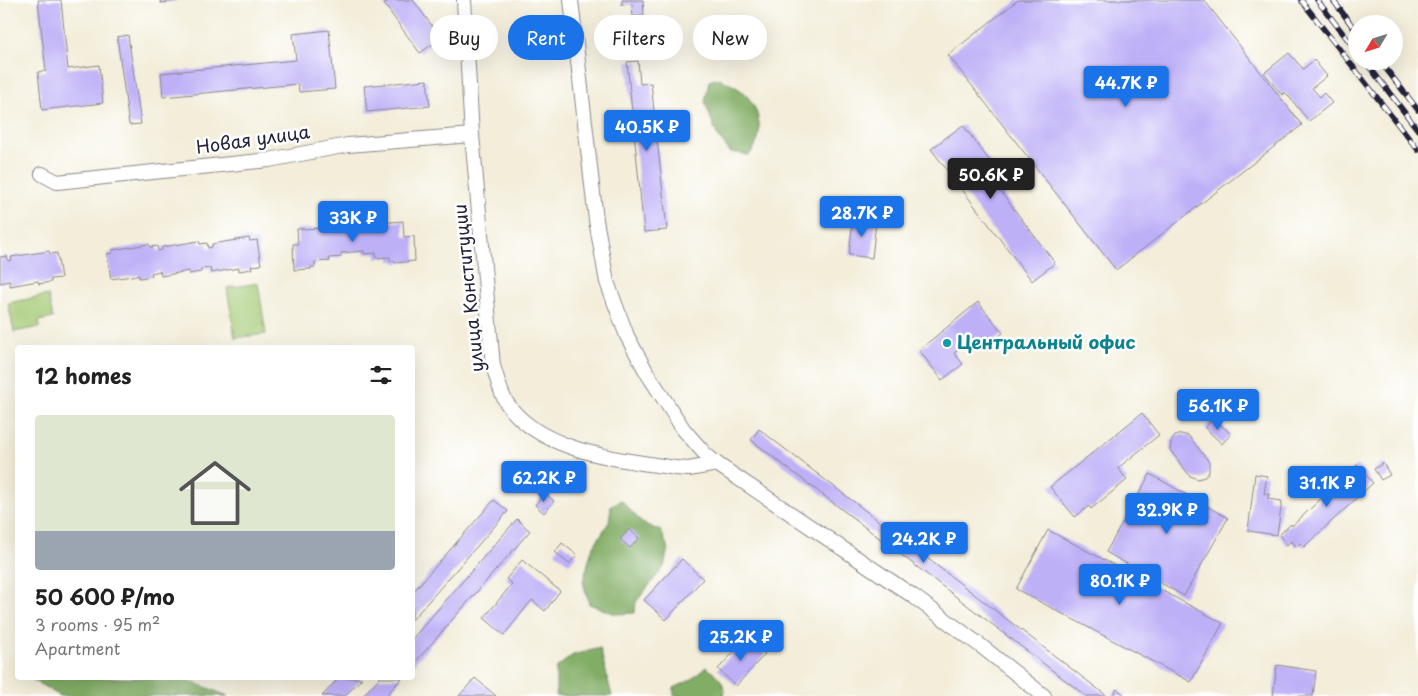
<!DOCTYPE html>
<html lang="en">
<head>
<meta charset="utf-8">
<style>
  :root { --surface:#fff; --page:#f2f2f2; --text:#222; --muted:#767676; --line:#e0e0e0; --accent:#1a73e8 }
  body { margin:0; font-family:"Playpen Sans",sans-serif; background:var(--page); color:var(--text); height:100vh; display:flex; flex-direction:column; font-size:19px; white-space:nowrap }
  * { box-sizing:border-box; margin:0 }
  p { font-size:16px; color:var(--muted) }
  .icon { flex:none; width:28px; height:28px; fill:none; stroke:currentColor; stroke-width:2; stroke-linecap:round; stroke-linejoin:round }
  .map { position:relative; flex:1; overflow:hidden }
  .drawer { position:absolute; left:15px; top:345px; width:400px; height:335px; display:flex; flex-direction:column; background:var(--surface); border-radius:5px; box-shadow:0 5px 20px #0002 }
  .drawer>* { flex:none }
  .top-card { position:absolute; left:430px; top:15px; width:475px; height:45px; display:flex; gap:10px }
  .needle { width:32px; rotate:232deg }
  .tools { position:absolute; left:1348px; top:15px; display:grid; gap:10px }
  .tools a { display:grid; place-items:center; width:55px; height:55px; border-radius:50%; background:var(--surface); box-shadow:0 5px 20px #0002; font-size:25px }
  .price { position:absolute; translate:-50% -42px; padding:0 11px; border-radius:5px; background:var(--accent); color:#fff; font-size:16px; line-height:32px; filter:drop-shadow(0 1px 2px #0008) }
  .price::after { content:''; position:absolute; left:50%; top:30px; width:15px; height:11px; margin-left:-8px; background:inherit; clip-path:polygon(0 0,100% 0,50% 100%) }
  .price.active { background:#222; color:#fff }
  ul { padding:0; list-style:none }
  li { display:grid; align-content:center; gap:10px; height:265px; padding:0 20px }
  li+li { border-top:1px solid var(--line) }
  li span { display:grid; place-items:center; height:155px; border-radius:5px; color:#555 }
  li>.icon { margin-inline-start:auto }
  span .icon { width:90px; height:90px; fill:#fffc; stroke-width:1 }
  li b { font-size:21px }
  h2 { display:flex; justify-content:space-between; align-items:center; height:60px; padding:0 20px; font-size:21px }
  .pill { padding:0 18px; border-radius:22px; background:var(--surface); box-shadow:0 5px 20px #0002; font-size:18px; line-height:45px }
  .pill.active { background:var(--accent); color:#fff }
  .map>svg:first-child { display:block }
  .green { fill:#a3c973; stroke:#627657 }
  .forest { fill:#82ad65; stroke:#526850 }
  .building { fill:#bdb0f7 }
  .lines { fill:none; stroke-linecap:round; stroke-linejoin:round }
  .minor-casing { stroke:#8a888a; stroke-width:16 }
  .minor { stroke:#fff; stroke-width:14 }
  .rail-casing { stroke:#22223b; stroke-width:5.5 }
  .rail { stroke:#fff; stroke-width:4; stroke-dasharray:11; stroke-linecap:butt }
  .culture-dot { fill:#0f9aa8; stroke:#fff; stroke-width:2 }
  .labels { text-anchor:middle; stroke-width:5; stroke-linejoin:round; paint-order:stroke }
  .street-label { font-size:18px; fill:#22223b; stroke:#fff }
  .culture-label { font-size:18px; font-weight:bold; fill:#0d838f; stroke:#fff; text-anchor:start }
</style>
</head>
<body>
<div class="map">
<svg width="1418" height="696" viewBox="0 0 1418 696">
  <rect width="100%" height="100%" fill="#fff"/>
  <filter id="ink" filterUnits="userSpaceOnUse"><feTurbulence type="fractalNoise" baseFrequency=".02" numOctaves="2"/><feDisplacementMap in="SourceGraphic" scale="10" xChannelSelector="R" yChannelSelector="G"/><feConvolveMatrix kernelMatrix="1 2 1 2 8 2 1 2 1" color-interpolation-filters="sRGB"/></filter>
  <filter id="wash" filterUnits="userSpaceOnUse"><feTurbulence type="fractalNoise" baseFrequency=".0096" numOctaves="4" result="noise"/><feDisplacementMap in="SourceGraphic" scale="20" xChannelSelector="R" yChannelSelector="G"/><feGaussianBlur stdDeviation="1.12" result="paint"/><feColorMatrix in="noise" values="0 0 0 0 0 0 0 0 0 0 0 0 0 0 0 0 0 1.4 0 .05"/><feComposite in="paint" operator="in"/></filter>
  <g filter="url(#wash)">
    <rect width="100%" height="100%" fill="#f3edd9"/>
    <g class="green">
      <polygon points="258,283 266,334 235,338 227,288"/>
      <polygon points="48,295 53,318 39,321 40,327 14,332 8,303"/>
    </g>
    <g class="forest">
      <path d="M719,78C727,83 739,87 746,95C761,111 765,138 749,155L730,152L717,135L705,102L709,81Z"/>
      <polygon points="621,500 642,523 661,531 668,548 664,567 636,602 635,613 616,614 589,604 583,582 592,549 609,522 611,506"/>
      <polygon points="600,648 612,696 556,696 556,668 573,655"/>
      <path d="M706,667C718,676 725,680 724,696H674V688L691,680Z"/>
      <polygon points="30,678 183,678 228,696 60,696"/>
    </g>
    <g id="blocks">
      <g class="building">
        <polygon points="38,0 61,0 68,69 99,65 103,103 42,110 38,72 46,71"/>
        <polygon points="160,0 177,0 177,1 161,3"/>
        <polygon points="390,0 413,0 441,38 420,53 384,4"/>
        <polygon points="622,0 643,0 644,16 633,17 632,4 622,5"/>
        <polygon points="1018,0 1204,0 1302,125 1116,270 948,55"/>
        <polygon points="329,30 335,89 299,92 298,84 163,97 161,73 296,60 293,34"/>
        <polygon points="128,35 141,124 129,125 117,37"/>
        <polygon points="1289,53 1303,69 1314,60 1327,76 1312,88 1320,97 1324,93 1332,103 1309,121 1285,92 1282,95 1264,73"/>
        <polygon points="638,61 640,84 651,83 667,230 644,232 627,62"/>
        <polygon points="427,80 430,106 367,112 364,86"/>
        <polygon points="963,125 1006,183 998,188 1055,263 1032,281 931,149"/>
        <polygon points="853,219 876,222 872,258 849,255"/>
        <polygon points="403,221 404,237 414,236 415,261 395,263 395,261 390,261 390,257 376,258 376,253 364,254 364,251 341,253 341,257 329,258 330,261 315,262 315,267 311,267 311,269 294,270 293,244 298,244 297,229 323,228 324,230 334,230 333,226 370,224 370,227 377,227 377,223"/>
        <polygon points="249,238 250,241 257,240 261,265 251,266 252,269 239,271 239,268 211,273 210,268 201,269 201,272 189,274 189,271 161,276 160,271 151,273 152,276 139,278 139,275 111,279 107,254 112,253 112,250 149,244 150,247 157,246 158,251 162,250 162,247 199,241 200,244 207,243 208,248 212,247 212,244"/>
        <polygon points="49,251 50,254 57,253 61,278 51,279 51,282 39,284 38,281 10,286 10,281 0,283 0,257 7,256 8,261 12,260 11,257"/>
        <polygon points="978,302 1003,333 983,349 973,337 954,353 963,364 942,380 919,350"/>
        <polygon points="1142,413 1159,435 1118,468 1127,480 1091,509 1089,506 1075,517 1050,487"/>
        <polygon points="1213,418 1231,434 1222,444 1205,428"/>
        <polygon points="759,429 957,581 1107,696 1086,696 751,440"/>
        <polygon points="1181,434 1189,436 1209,462 1209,472 1205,477 1198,479 1190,476 1170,450 1171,442 1175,436"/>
        <polygon points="1383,463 1390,475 1381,480 1374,469"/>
        <polygon points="1357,465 1373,483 1304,547 1300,543 1297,547 1291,541 1287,545 1279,535 1291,524 1292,526"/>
        <polygon points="1150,474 1228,518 1184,596 1106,552"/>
        <polygon points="1255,474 1267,476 1264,494 1269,494 1268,499 1282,501 1277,535 1248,531"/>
        <polygon points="545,493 554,501 544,513 535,505"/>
        <polygon points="494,500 508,511 412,620 412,593"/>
        <polygon points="517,519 530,531 412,666 412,639"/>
        <polygon points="629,529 639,538 630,548 620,539"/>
        <polygon points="1048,530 1223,623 1191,682 1016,589"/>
        <polygon points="562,543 577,555 569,564 555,552"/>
        <polygon points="682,559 703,579 666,620 644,600"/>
        <polygon points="522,560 560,591 545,611 532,600 504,635 484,618 512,584 506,579"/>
        <polygon points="747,638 765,654 736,686 718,669"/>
        <polygon points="1277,665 1316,671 1313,696 1273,696"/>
        <polygon points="339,678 362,678 345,696 322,696"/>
        <polygon points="379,678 402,678 386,696 363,696"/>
        <polygon points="475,678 496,696 459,696"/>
        <polygon points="1117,689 1126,696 1112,696"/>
      </g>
    </g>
  </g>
  <g filter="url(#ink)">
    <use href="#blocks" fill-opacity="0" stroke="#8a888a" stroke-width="1"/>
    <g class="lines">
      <g class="minor-casing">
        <g id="minor">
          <path d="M464,0L472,135L493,366C497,377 500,392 506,402C540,453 620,459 675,468L689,469L717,464"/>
          <polyline points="571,0 596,220 607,282 627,336 647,373 684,430 706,455 717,464 913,596 981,646 1044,696"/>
          <polyline points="42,174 57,182 269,160 348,145 472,135"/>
        </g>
      </g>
      <use href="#minor" class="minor"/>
      <g class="rail-casing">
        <g id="rail">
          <polyline points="1301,0 1418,150"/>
          <polyline points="1317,0 1356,50"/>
          <polyline points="1333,0 1356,31"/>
          <polyline points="1365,61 1418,130"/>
          <polyline points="1380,61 1418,110"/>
        </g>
      </g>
      <use href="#rail" class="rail"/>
    </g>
  </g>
  <circle class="culture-dot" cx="947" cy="343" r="5"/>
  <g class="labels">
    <g class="street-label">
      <text transform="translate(253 140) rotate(-8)" y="6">Новая улица</text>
      <text transform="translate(469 288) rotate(-96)" y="6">улица Конституции</text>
    </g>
    <g class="culture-label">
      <text x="957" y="349">Центральный офис</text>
    </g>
  </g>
</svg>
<div class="tools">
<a><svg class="needle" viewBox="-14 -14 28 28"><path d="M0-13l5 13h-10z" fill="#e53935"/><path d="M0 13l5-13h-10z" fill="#767676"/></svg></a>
</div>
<b class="price" style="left:1126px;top:108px">44.7K ₽</b>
<b class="price" style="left:647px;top:152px">40.5K ₽</b>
<b class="price active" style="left:991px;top:200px">50.6K ₽</b>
<b class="price" style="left:862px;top:238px">28.7K ₽</b>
<b class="price" style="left:353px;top:243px">33K ₽</b>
<b class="price" style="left:1218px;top:431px">56.1K ₽</b>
<b class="price" style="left:544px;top:503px">62.2K ₽</b>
<b class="price" style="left:1327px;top:508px">31.1K ₽</b>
<b class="price" style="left:1167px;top:535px">32.9K ₽</b>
<b class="price" style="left:924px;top:564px">24.2K ₽</b>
<b class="price" style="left:1120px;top:606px">80.1K ₽</b>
<b class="price" style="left:741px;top:662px">25.2K ₽</b>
<div class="top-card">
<a class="pill">Buy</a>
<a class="pill active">Rent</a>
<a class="pill">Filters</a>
<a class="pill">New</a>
</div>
<section class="drawer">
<h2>12 homes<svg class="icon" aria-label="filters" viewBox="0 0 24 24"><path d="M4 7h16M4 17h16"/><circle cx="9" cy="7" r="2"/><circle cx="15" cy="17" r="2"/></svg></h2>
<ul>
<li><span style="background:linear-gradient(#dfe7d0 75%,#9aa5b1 0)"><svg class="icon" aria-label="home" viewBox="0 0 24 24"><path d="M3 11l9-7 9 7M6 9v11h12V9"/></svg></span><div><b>50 600 ₽/mo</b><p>3 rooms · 95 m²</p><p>Apartment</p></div></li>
</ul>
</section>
</div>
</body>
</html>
